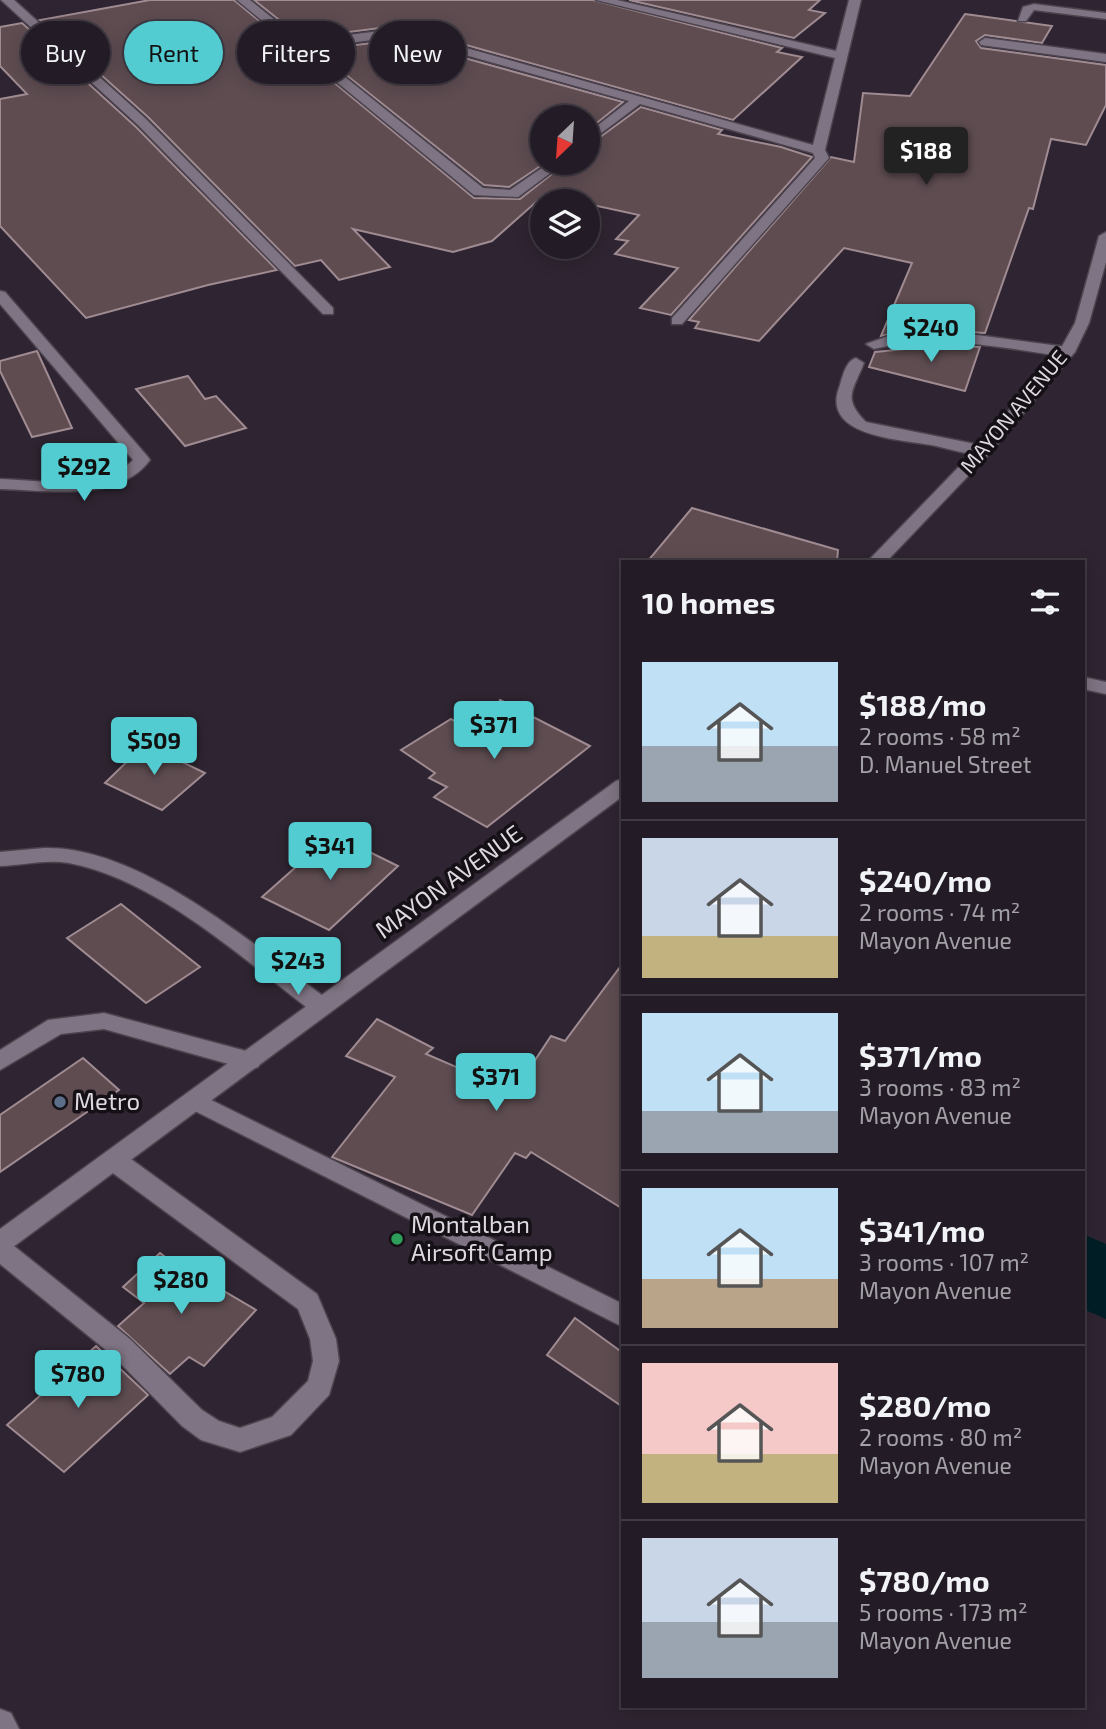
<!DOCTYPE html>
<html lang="en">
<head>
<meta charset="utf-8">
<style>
  :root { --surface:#231c26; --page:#2b252e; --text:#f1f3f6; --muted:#a3a1a7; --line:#403a43; --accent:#52ccd0 }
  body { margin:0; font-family:"Exo 2",sans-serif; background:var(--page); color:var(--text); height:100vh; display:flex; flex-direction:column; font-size:26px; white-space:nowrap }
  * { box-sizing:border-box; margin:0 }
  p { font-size:23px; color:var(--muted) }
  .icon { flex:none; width:38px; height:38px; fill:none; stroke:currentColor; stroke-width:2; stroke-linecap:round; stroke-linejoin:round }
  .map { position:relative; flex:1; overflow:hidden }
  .panel { position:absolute; left:621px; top:560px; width:464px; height:1148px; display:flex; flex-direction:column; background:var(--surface); border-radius:0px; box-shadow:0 4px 18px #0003,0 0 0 2px var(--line) }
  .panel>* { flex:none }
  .guide { position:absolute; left:21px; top:21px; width:495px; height:63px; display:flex; gap:14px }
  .needle { width:46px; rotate:205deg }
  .fabs { position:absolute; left:530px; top:105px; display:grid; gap:14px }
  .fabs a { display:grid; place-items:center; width:70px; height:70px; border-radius:50%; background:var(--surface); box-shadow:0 4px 18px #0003,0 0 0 2px var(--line); font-size:35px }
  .price { position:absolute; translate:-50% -60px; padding:0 16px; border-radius:7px; background:var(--accent); color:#111; font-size:23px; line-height:46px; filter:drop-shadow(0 2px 4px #0008) }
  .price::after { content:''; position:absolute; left:50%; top:42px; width:21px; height:16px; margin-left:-10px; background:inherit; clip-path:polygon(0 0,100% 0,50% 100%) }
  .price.current { background:#222; color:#fff }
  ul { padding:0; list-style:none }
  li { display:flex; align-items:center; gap:21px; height:175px; padding:0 21px }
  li+li { border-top:2px solid var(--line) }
  li span { display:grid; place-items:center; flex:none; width:196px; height:140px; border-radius:0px; color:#555 }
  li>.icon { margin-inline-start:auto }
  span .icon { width:84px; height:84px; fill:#fffc; stroke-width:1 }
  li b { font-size:30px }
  h2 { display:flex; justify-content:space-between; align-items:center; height:84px; padding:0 21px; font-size:30px }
  .pill { padding:0 24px; border-radius:32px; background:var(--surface); box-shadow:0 4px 18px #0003,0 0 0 2px var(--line); font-size:24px; line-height:63px }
  .pill.current { background:var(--accent); color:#111 }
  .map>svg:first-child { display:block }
  .water { fill:#001e27 }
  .building { fill:#5e4c51; stroke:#9f8b91; stroke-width:2 }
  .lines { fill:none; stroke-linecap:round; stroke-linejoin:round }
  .lane-casing { stroke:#4b434d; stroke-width:3 }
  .street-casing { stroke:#4b434d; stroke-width:3 }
  .secondary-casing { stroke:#4b434d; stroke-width:3 }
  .lane { fill:#7f7483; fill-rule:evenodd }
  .street { fill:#7f7483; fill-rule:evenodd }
  .secondary { fill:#7f7483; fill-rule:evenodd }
  .service-dot { fill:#5c6f8a; stroke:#141016; stroke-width:2.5 }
  .leisure-dot { fill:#2e9e5b; stroke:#141016; stroke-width:2.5 }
  .labels { text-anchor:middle; stroke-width:7; stroke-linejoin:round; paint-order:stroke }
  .far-street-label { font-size:21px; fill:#ded8e0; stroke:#141016 }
  .street-label { font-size:24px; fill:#ded8e0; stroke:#141016 }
  .poi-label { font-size:24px; fill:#ded8e0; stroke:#141016; text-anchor:start }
</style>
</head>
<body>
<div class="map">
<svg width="1106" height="1729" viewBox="0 0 1106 1729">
  <rect width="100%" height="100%" fill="#2f2532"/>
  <polygon class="water" points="1083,1234 1106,1244 1106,1319 1083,1309"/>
  <g class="building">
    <polygon points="150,0 234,0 474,198 520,199 566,163 588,163 588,146 641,107 722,130 718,134 781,147 812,157 671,315 640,308 678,268 615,254 628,241 616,239 639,215 588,204 588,201 544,195 492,241 453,252 353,229 390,267 339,280 321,260 295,266 148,117 40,20"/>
    <polygon points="254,0 593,0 782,48 777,52 802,57 733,120 434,36 380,28 302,38"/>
    <polygon points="629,0 820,0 809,10 825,13 794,38"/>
    <polygon points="965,14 1052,26 1042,43 985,35 976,41 981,48 1106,65 1106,105 1086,145 1051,139 1033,209 1029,208 985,333 917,329 881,336 912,263 844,248 759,341 695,328 699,322 689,320 831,157 854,162 863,93 910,96"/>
    <polygon points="22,23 136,127 277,270 208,285 86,318 0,226 0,99 27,94 0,66 0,27"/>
    <polygon points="380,42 432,49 623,102 588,130 588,117 542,117 545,163 509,187 484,185 315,50"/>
    <polygon points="946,345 980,347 965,391 869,367 875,352"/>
    <polygon points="37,351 72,428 32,437 0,371 0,361"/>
    <polygon points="188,376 205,399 216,396 246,428 185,446 136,389"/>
    <polygon points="692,508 838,550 837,562 647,562"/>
    <polygon points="500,700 590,746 487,827 434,797 447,787 429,778 435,773 401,750 451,719 482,739"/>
    <polygon points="145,744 205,773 162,810 105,783"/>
    <polygon points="333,834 398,866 329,930 262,897"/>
    <polygon points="121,904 200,967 146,1003 67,938"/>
    <polygon points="623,963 623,1209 531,1152 526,1158 515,1153 472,1215 332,1157 395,1077 346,1056 377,1019 433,1048 426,1054 514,1092 551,1036 565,1041"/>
    <polygon points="83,1058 119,1090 0,1172 0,1115"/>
    <polygon points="160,1253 212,1293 217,1287 256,1310 204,1366 189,1357 170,1374 118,1326 144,1303 123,1287"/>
    <polygon points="575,1318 623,1353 623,1407 547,1355"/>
    <polygon points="96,1346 148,1395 64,1472 7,1425"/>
  </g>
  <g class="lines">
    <g class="lane-casing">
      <g id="lane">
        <polygon points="1034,4 1106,13 1106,19 1034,10 1026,21 1018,21 1023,7"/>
        <polygon points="985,38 1106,54 1106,62 981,45 979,42"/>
        <path d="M917,332L969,334L1067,347L1075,352L1067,357C1003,348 938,333 874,349L866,344L894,334Z"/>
        <path d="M856,358L864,363C853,391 842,398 866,422L990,447V453C973,458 948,448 931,445C897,439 819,436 840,385C843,375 846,361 856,358Z"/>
        <path d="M44,848C140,845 256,947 330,1001L333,1007L330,1013H314C244,960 158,880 69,863C47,859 23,865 0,866V852Z"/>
        <polygon points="104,1013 250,1052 258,1055 262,1061 258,1067 250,1070 104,1029 61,1034 0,1070 0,1050 48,1020"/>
        <polygon points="195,1092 623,1304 623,1327 187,1107 183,1101 187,1095"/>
        <polygon points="115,1151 124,1154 317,1294 336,1339 339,1361 329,1395 291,1435 240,1452 201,1440 182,1426 112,1355 0,1264 0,1239 9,1242 130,1339 202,1410 219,1421 240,1428 272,1417 308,1381 313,1361 310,1339 298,1309 106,1168 103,1161 106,1154"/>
      </g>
    </g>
    <g class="street-casing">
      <g id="street">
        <polygon points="1,0 14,0 146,119 333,308 333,314 323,314 138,125"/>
        <polygon points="237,0 250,0 301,41 380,31 434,39 813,145 835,58 596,0 617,0 836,51 849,0 861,0 825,150 829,158 682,324 672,324 672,318 815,158 813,153 640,104 588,143 588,133 629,101 433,46 380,39 309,48 483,188 510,190 549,163 564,163 518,197 474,195"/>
        <path d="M0,291L5,292L148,457L150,460C118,503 47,490 0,489V479C42,480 100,492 133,460L0,304Z"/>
        <polygon points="1083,677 1106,682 1106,694 1083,689"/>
        <polygon points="0,1709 11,1713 19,1729 0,1729"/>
      </g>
    </g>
    <g class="secondary-casing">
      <g id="secondary">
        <polygon points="1106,232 1106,262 1089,323 1075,352 990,453 886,562 867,562 978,447 1060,350 1075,323 1099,236"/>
        <polygon points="623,779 623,796 9,1250 0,1253 0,1229 616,781"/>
      </g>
    </g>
    <use href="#lane" class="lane"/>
    <use href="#street" class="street"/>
    <use href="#secondary" class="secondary"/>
  </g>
  <circle class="service-dot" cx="60" cy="1102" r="7"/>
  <circle class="leisure-dot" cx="397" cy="1239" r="7"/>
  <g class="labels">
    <g class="far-street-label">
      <text transform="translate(1014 412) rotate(-50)" y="7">MAYON AVENUE</text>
    </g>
    <g class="street-label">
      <text transform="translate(449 882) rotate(-36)" y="8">MAYON AVENUE</text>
    </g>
    <g class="poi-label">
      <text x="74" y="1110">Metro</text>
      <text x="411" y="1233">Montalban<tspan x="411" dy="28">Airsoft Camp</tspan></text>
    </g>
  </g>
</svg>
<div class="fabs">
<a><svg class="needle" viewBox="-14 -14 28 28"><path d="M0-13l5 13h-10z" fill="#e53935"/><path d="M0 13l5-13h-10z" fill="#a3a1a7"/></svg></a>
<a><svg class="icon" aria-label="layers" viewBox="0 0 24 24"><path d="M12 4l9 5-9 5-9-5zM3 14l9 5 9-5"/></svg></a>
</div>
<b class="price current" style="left:926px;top:187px">$188</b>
<b class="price" style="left:931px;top:364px">$240</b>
<b class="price" style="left:84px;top:503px">$292</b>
<b class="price" style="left:494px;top:761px">$371</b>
<b class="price" style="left:154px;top:777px">$509</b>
<b class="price" style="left:330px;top:882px">$341</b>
<b class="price" style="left:298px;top:997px">$243</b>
<b class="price" style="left:496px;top:1113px">$371</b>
<b class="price" style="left:181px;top:1316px">$280</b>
<b class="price" style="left:78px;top:1410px">$780</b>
<div class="guide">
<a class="pill">Buy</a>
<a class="pill current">Rent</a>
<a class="pill">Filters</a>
<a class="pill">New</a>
</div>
<section class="panel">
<h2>10 homes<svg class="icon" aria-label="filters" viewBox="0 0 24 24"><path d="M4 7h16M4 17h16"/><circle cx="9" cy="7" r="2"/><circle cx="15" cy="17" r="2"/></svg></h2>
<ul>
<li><span style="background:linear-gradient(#bfe0f5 60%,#9aa5b1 0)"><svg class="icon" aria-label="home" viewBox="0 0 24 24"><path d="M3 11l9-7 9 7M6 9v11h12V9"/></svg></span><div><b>$188/mo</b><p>2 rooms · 58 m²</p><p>D. Manuel Street</p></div></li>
<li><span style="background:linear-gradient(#c9d6e8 70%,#c2b280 0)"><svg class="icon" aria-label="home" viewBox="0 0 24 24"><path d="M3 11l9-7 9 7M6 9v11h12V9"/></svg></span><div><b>$240/mo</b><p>2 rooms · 74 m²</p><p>Mayon Avenue</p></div></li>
<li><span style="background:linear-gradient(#bfe0f5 70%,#9aa5b1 0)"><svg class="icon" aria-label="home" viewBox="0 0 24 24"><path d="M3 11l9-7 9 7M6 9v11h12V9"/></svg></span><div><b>$371/mo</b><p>3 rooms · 83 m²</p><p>Mayon Avenue</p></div></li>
<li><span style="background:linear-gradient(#bfe0f5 65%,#b9a48a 0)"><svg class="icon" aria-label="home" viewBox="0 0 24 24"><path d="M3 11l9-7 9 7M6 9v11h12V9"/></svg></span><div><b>$341/mo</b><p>3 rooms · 107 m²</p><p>Mayon Avenue</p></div></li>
<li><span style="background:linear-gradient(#f6c9c9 65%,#c2b280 0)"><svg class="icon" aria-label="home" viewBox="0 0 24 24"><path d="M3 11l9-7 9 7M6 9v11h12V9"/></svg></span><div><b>$280/mo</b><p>2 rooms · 80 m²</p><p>Mayon Avenue</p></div></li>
<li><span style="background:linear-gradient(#c9d6e8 60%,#9aa5b1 0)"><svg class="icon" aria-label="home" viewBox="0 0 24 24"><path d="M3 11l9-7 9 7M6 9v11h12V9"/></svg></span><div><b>$780/mo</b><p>5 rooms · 173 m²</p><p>Mayon Avenue</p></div></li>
</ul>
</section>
</div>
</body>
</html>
